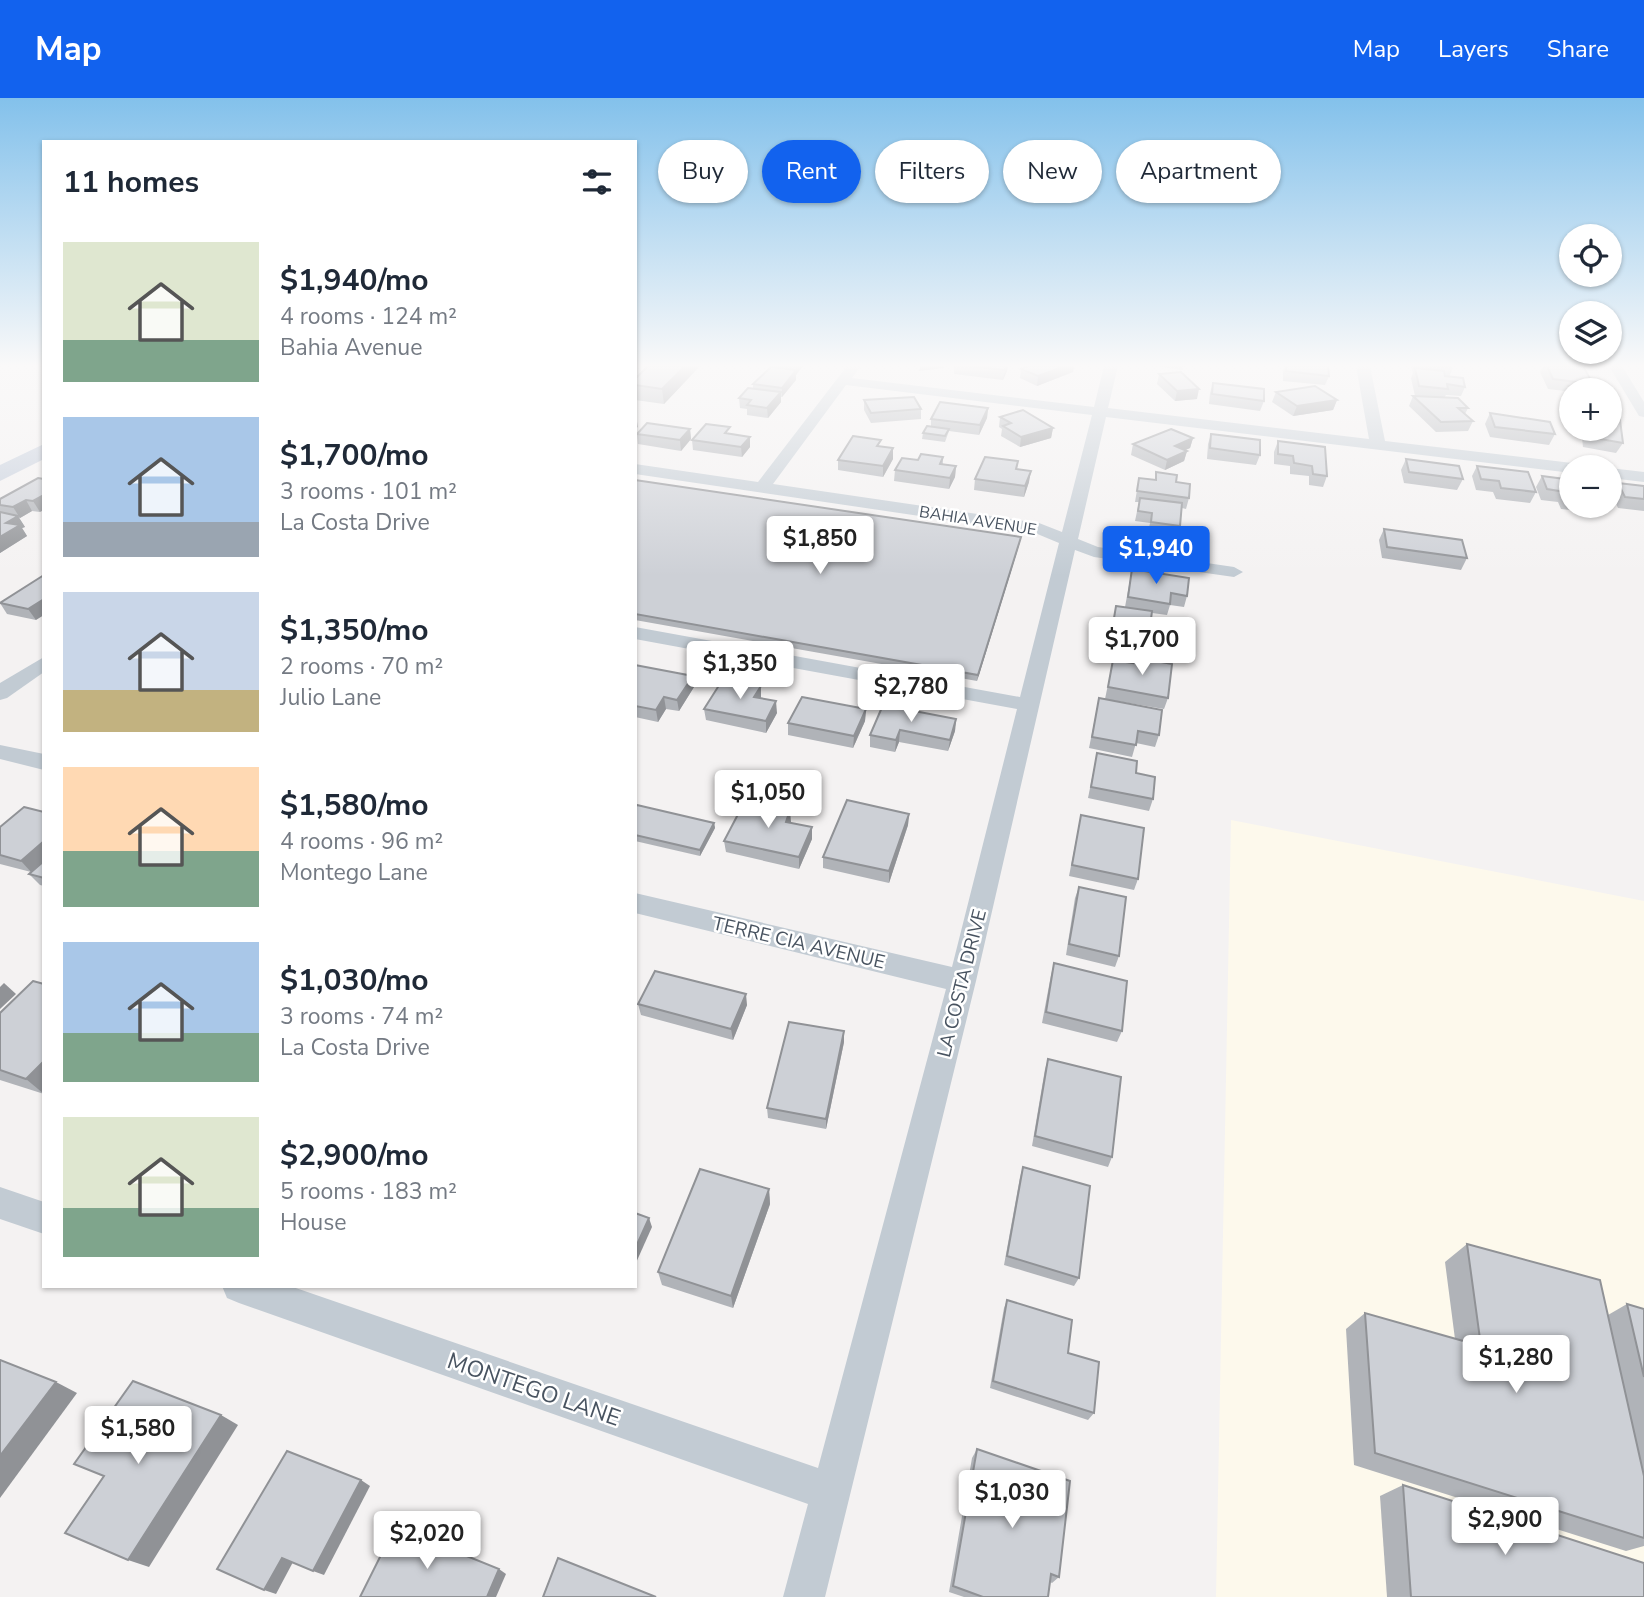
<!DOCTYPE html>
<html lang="en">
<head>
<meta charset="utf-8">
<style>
  :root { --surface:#fff; --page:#f6f6f7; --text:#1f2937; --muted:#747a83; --accent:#1262ee }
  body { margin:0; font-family:"Nunito Sans",sans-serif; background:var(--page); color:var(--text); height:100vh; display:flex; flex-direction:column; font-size:26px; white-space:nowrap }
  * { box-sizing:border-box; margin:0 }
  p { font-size:23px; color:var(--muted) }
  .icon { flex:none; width:38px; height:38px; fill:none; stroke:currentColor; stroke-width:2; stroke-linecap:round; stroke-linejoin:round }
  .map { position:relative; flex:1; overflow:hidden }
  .drawer { position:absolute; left:42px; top:42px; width:595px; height:1148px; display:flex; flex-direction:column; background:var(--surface); border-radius:0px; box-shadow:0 2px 5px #0004 }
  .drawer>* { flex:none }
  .guide { position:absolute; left:658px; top:42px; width:665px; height:63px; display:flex; gap:14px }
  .controls { position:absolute; left:1559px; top:126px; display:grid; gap:14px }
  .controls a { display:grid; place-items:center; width:63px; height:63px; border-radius:50%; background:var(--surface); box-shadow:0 2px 5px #0004; font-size:35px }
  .price { position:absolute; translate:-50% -60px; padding:0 16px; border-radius:7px; background:#fff; color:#222; font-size:23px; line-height:46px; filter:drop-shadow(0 2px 4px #0008) }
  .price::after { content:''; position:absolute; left:50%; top:42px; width:21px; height:16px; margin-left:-10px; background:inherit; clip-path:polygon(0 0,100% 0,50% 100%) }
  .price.on { background:var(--accent); color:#fff }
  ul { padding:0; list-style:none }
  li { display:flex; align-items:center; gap:21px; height:175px; padding:0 21px }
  li span { display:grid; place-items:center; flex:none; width:196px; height:140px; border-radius:0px; color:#555 }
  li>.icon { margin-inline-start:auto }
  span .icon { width:84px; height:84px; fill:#fffc; stroke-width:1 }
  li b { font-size:30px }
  h2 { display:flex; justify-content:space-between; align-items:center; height:84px; padding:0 21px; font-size:30px }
  .chip { padding:0 24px; border-radius:32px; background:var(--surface); box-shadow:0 2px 5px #0004; font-size:24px; line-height:63px }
  .chip.on { background:var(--accent); color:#fff }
  header { display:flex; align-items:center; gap:42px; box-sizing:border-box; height:98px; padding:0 35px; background:var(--accent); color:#fff }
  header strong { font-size:33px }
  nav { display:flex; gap:38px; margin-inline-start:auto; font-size:24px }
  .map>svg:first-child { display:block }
  .commercial { fill:#fdf9ec }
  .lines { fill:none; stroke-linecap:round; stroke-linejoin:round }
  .minor { fill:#c2cbd3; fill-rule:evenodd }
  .secondary { fill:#c4cddb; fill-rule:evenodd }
  .wall { fill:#b0b3b8 }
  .shaded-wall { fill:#909296 }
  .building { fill:#cdd0d6; stroke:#909296; stroke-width:2 }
  .labels { text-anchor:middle; stroke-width:5; stroke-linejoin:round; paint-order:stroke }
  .far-street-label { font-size:16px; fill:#485360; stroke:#fff }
  .street-label { font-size:19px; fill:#485360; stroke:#fff }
  .near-street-label { font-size:23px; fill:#485360; stroke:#fff }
</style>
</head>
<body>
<header>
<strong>Map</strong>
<nav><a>Map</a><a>Layers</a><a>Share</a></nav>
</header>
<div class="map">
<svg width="1644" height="1499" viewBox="0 0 1644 1499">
  <rect width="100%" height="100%" fill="#f4f2f2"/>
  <polygon class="commercial" points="1231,722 1644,803 1644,1499 1216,1499"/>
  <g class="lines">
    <g class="minor">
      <path d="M847,268L860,269L852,280L1094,309L1104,268H1118L1108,310L1369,341L1356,268H1370L1385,343L1572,365L1579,369H1572V375L1106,319L1078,441L1098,449L1234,469L1243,474L1234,479L1094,459L1075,452L976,883L825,1499H783L808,1406L239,1205L227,1200L222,1188H290L818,1370L946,891L635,815V795L952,869L1017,611L635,541V529L1020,599L1059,445L1035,435L635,376V366L758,384ZM846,287L1092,317L1062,434L1039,425L773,386Z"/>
      <polygon points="1609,268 1622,268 1644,304 1644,319 1639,318"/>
      <polygon points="1610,370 1644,374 1644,384 1610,380"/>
      <polygon points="44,559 44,574 7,600 0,602 0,585"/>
      <polygon points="0,647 44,656 44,672 0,661"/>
      <polygon points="0,1089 44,1104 44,1136 0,1121"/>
    </g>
    <polygon class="secondary" points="44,346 44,361 0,383 0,367"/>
  </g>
  <g class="wall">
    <polygon points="648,268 700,268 664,306 635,302 635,281"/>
    <polygon points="774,268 803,268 796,277 796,282 782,299 781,299 781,304 768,320 747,317 747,311 740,310 739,300 753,290 753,286"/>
    <polygon points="954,268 1008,268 1007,273 1003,282 954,276"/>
    <polygon points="1023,268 1074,268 1073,274 1037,288 1020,280 1021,271 1023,270"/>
    <polygon points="1154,268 1184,268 1183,272"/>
    <polygon points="1284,268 1328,268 1329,278 1325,287 1283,283 1283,272"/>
    <polygon points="1411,268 1452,268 1453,270 1449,279 1465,289 1461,298 1446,297 1444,300 1468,310 1465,316 1473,323 1468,333 1436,334 1409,308 1413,298 1415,298 1411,280 1413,275"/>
    <polygon points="1543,268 1583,268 1593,286 1590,290 1572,292 1571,316 1562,298 1565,293 1548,291 1540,274"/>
    <polygon points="1159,276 1197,301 1175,303 1157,286"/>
    <polygon points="1213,285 1264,303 1260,313 1209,306 1210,295"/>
    <polygon points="1276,294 1337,302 1333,312 1293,318 1272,304"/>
    <polygon points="864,302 921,311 921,321 871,325 864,312"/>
    <polygon points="988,310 987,320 979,337 949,333 945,344 922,341 923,335 931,328 931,321"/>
    <polygon points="1490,315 1555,336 1549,347 1490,339 1485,326"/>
    <polygon points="1000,319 1053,330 1051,340 1020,349 1001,338 1002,331 999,329"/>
    <polygon points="690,331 691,341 681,353 638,346 637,336"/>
    <polygon points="1581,331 1610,331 1623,345 1616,355 1583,349"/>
    <polygon points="731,336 750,349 742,359 693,352 692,342"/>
    <polygon points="1211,336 1260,357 1256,367 1207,361 1208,346"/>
    <polygon points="1193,340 1190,350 1185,352 1187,353 1184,363 1165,372 1131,357 1133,346"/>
    <polygon points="1278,343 1327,378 1323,389 1309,387 1309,378 1290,376 1290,368 1274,366 1274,354"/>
    <polygon points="881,349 893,361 883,379 838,372 838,362"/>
    <polygon points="943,359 943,366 956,368 955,379 949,391 894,383 895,372 918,362"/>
    <polygon points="1406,361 1463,381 1457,392 1404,385 1401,372"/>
    <polygon points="1018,363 1017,371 1029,384 1024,399 974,392 975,381"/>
    <polygon points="1477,368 1536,394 1530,405 1496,401 1493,394 1476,392 1472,378"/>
    <polygon points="1156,374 1176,384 1189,400 1186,411 1182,410 1180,428 1177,439 1148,435 1150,425 1135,423 1139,404 1135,404 1139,380 1155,382"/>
    <polygon points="1542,378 1572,382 1572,408 1602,408 1601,410 1594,409 1590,414 1561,411 1558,404 1541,402 1536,389"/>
    <polygon points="38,380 40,414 32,413 20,420 19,420 25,429 22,430 27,438 0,455 0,401"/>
    <polygon points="635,382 1020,444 977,583 635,522"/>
    <polygon points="1618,385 1644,388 1644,413 1618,410 1611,395"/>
    <polygon points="1384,431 1467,460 1461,472 1382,460 1379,442"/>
    <polygon points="1132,471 1187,498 1184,509 1170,507 1167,517 1152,515 1148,545 1145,556 1108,550 1116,508 1125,509"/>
    <polygon points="44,477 36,522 7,516 0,505"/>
    <polygon points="1134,559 1168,600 1164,611 1105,601 1113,562 1133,565"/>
    <polygon points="635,567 694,589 679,613 666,611 658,624 635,619"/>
    <polygon points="761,599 761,600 777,615 766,635 706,622 704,611"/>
    <polygon points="1099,600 1159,637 1155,649 1136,645 1132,659 1089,650"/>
    <polygon points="866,611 865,623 853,650 788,637 788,625"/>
    <polygon points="956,621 955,633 948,653 899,644 895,654 870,649 870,637"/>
    <polygon points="1097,655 1153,701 1149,713 1088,700"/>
    <polygon points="635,710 714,725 715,730 700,758 635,743"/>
    <polygon points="909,716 908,727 889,785 823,770 823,759"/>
    <polygon points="1081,717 1138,781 1134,792 1069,778"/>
    <polygon points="790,725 812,741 799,771 726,754 724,743"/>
    <polygon points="0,729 31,774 0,766"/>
    <polygon points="44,763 44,788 40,787 29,776"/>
    <polygon points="1079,789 1119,858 1115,869 1066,857 1075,800"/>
    <polygon points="1054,865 1122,933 1117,944 1042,925 1051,877"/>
    <polygon points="44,886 44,996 0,982 0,915"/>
    <polygon points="638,906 747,907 733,942 641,917"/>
    <polygon points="844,944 826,1031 768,1020 767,1010"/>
    <polygon points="1048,961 1112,1059 1108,1069 1032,1048 1045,971"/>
    <polygon points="1023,1069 1079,1180 1074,1188 1004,1167 1020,1079"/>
    <polygon points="769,1091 770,1106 733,1210 662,1187 658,1174"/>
    <polygon points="1467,1146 1608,1217 1627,1206 1644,1211 1644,1448 1626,1453 1354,1367 1346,1231 1365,1215 1455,1241 1445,1164"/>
    <polygon points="1007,1202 1068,1255 1094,1315 1088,1322 990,1290 1004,1210"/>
    <polygon points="977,1351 1059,1479 1052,1485 1050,1484 1048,1499 964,1499 949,1494 972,1360"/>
    <polygon points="1403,1387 1644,1499 1387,1499 1380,1398"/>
  </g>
  <g class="shaded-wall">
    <polygon points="685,268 700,268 664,306 662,291"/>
    <polygon points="796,268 803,268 796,277"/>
    <polygon points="920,268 944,268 944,270 919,273"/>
    <polygon points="1006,268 1008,268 1007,273 1003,282 1005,272"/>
    <polygon points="1065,268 1074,268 1073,274 1037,288 1038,278"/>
    <polygon points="796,272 796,282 782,299 782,290"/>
    <polygon points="1199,291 1197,301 1175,303 1177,293"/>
    <polygon points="781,294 781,304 768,320 767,310"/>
    <polygon points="1337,302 1333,312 1293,318 1297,308"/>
    <polygon points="988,310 987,320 979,337 980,327"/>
    <polygon points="636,318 638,329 635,331 635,319"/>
    <polygon points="1053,330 1051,340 1020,349 1021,339"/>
    <polygon points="690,331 691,341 681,353 680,342"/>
    <polygon points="750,339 750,349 742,359 741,349"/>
    <polygon points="1193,340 1190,350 1172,358 1175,348"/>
    <polygon points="893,350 893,361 883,379 883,368"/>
    <polygon points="1187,353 1184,363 1165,372 1167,362"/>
    <polygon points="956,368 955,379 949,391 950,380"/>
    <polygon points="1031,373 1029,384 1024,399 1025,388"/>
    <polygon points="44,397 44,412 40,414 33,403"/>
    <polygon points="26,402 32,413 20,420 13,409"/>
    <polygon points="18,418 25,429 22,430 27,438 0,455 0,439 6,425"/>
    <polygon points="1021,439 1020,444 977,583 978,577"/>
    <polygon points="44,501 44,517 36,522 28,511"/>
    <polygon points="693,578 694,589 679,613 677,602"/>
    <polygon points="761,588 761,599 755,611 754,599"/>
    <polygon points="664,599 666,611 658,624 656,612"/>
    <polygon points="776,603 777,615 766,635 766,623"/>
    <polygon points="866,611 865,623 853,650 854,638"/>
    <polygon points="956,621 955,633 948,653 950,642"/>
    <polygon points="900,632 899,644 895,654 896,642"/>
    <polygon points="790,712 791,724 786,735 786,724"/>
    <polygon points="909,716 908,727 889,785 889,773"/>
    <polygon points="714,725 715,730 700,758 700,752"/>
    <polygon points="812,729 812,741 799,771 799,759"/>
    <polygon points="44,743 44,763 31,774 21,763"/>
    <polygon points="4,885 16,896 0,911 0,889"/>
    <polygon points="746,896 747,907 733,942 731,931"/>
    <polygon points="844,933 844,944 826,1031 826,1021"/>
    <polygon points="44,963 44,996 26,981"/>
    <polygon points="769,1091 770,1106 733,1210 731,1198"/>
    <polygon points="649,1120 652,1129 635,1167 635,1151"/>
    <polygon points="56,1284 77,1295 0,1400 0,1358"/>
    <polygon points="221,1317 238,1327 149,1469 128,1462"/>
    <polygon points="361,1382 370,1388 324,1477 313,1473"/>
    <polygon points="282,1460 293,1464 276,1496 264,1492"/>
    <polygon points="499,1471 506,1476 496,1499 487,1499"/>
  </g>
  <g class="building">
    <polygon points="648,268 685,268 662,291 635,287 635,281"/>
    <polygon points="970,268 1006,268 1005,272"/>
    <polygon points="1028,268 1065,268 1038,278 1021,271"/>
    <polygon points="1286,268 1328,268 1329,278 1286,273"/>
    <polygon points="1547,268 1583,268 1593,286 1553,281"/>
    <polygon points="771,269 796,272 782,290 753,286"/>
    <polygon points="1415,270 1444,273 1445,278 1463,280 1465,289 1447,286 1448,291 1419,288"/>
    <polygon points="1181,274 1199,291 1177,293 1159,276"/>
    <polygon points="1213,285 1264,291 1264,303 1212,296"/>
    <polygon points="1315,288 1337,302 1297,308 1276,294"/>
    <polygon points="1568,288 1601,292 1572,292 1572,295"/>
    <polygon points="748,290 781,294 767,310 747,307 751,302 739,300"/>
    <polygon points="1413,298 1458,300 1468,310 1458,310 1473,323 1441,324"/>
    <polygon points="914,299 921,311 871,315 864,302"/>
    <polygon points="940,304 988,310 980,327 931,321"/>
    <polygon points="1023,312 1053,330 1021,339 1003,328 1011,325 1000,319"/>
    <polygon points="1490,315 1550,324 1555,336 1495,329"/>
    <polygon points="1610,321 1620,322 1623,345 1589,339 1588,331 1610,331"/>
    <polygon points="647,325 690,331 680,342 637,336"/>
    <polygon points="706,326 730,329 725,335 750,339 741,349 692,342"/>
    <polygon points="927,328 949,331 945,338 923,335"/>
    <polygon points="1171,331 1193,340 1175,348 1187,353 1167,362 1133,346"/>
    <polygon points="1211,336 1260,342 1260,357 1210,350"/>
    <polygon points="853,338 881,342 877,348 893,350 883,368 838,362"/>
    <polygon points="1278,343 1325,349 1327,378 1313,376 1312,368 1294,365 1293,358 1278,356"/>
    <polygon points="921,356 943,359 940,366 956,368 950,380 895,372 902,360 918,362"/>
    <polygon points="985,359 1018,363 1016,371 1031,373 1025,388 975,381"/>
    <polygon points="1406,361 1459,368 1463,381 1409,374"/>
    <polygon points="1477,368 1528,374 1536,394 1501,390 1499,383 1481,381"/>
    <polygon points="1156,374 1177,377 1176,384 1190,386 1189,400 1137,393 1139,380 1156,382"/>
    <polygon points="1542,378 1572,382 1572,400 1567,400 1565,394 1547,391"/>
    <polygon points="38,380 44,381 44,397 33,403 26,402 13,409 0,407 0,401"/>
    <polygon points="635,382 1021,439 978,577 635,516"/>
    <polygon points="1618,385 1644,388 1644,401 1625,399"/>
    <polygon points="1140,400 1182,405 1180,428 1151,424 1152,415 1138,413"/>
    <polygon points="0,414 18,418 6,425 20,427 0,439"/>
    <polygon points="1384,431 1462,442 1467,460 1387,449"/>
    <polygon points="1132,471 1189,480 1187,498 1171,495 1170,506 1128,499"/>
    <polygon points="44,477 44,501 28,511 0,505"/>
    <polygon points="1116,508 1152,513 1148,545 1111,538"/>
    <polygon points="1134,559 1172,566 1168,600 1108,589 1113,562 1133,565"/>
    <polygon points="635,567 693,578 677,602 664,599 656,612 635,608"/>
    <polygon points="723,581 761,588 754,599 776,603 766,623 704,611"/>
    <polygon points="802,599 866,611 854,638 788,625"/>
    <polygon points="1099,600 1162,612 1159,637 1138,633 1136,647 1092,639"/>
    <polygon points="883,607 956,621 950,642 900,632 896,642 870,637"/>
    <polygon points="1097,655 1137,663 1136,675 1155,679 1153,701 1091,689"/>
    <polygon points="847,702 909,716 889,773 823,759"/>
    <polygon points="745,703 790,712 786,724 812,729 799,759 724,743"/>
    <polygon points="637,707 714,725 700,752 635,737 635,710"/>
    <polygon points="24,709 44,714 44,743 21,763 0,757 0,729"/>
    <polygon points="1081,717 1144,730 1138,781 1072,767"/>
    <polygon points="44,763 44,780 29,776"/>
    <polygon points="1079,789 1126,799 1119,858 1069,846"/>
    <polygon points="1054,865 1127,883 1122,933 1046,914"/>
    <polygon points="655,873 746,896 731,931 638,906"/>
    <polygon points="33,883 44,886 44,963 26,981 0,972 0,915"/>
    <polygon points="789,924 844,933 826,1021 767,1010"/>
    <polygon points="1048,961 1121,979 1112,1059 1035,1038"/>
    <polygon points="1023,1069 1090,1088 1079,1180 1007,1158"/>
    <polygon points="700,1071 769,1091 731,1198 658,1174"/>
    <polygon points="635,1115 649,1120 635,1151"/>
    <polygon points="1467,1146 1600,1182 1644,1378 1644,1440 1375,1355 1365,1215 1481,1248"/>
    <polygon points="1007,1202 1072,1222 1068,1255 1099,1264 1094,1315 993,1283"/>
    <polygon points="1627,1206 1644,1211 1644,1279"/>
    <polygon points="0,1262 56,1284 0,1358"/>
    <polygon points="133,1283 221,1317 128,1462 65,1435 104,1378 74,1366"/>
    <polygon points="977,1351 1070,1383 1059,1479 1051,1476 1048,1499 983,1499 953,1488"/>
    <polygon points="287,1353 361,1382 313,1473 282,1460 264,1492 217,1471"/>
    <polygon points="1403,1387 1644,1465 1644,1499 1411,1499"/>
    <polygon points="395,1429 499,1471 487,1499 360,1499"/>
    <polygon points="558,1460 656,1499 543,1499"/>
  </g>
  <linearGradient id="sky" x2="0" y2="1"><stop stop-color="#83c1eb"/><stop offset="0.56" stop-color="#faf9f9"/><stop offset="1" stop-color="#faf9f9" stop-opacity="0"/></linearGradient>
  <rect width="1644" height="478" fill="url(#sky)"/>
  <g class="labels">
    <g class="far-street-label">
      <text transform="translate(978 422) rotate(9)" y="6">BAHIA AVENUE</text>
    </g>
    <g class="street-label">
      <text transform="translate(799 844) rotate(13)" y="7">TERRE CIA AVENUE</text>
      <text transform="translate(961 885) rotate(-76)" y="7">LA COSTA DRIVE</text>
    </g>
    <g class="near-street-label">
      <text transform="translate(534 1291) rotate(19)" y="8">MONTEGO LANE</text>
    </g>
  </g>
</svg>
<div class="controls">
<a><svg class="icon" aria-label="locate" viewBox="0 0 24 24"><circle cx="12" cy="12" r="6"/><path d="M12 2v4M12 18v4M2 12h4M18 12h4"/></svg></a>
<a><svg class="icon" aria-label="layers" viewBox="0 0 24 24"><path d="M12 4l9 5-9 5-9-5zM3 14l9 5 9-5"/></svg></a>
<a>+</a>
<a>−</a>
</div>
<b class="price" style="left:820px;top:478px">$1,850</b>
<b class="price on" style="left:1156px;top:488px">$1,940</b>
<b class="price" style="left:1142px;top:579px">$1,700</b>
<b class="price" style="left:740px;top:603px">$1,350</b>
<b class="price" style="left:911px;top:626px">$2,780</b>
<b class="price" style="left:768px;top:732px">$1,050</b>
<b class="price" style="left:1516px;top:1297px">$1,280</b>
<b class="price" style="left:138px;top:1368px">$1,580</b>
<b class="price" style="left:1012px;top:1432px">$1,030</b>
<b class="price" style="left:1505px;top:1459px">$2,900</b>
<b class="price" style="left:427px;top:1473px">$2,020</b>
<div class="guide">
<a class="chip">Buy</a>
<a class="chip on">Rent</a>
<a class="chip">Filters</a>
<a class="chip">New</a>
<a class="chip">Apartment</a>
</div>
<section class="drawer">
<h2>11 homes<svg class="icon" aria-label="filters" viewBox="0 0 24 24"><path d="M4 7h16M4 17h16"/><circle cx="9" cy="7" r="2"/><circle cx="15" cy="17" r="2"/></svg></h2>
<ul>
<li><span style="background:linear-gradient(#dfe7d0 70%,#7fa58c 0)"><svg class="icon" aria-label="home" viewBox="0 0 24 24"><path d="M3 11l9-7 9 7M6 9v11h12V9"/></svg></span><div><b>$1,940/mo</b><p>4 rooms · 124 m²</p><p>Bahia Avenue</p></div></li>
<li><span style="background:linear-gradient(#a9c7e8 75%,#9aa5b1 0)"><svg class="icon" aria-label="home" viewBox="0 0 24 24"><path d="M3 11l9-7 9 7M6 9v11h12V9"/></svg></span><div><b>$1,700/mo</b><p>3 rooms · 101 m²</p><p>La Costa Drive</p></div></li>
<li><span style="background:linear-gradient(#c9d6e8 70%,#c2b280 0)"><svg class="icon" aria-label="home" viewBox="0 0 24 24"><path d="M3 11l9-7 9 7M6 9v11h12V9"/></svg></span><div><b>$1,350/mo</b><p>2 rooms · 70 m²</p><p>Julio Lane</p></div></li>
<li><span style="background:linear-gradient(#ffd9b3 60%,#7fa58c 0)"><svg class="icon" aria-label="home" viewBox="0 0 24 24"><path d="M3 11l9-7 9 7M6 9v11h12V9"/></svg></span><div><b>$1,580/mo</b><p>4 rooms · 96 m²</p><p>Montego Lane</p></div></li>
<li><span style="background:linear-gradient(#a9c7e8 65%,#7fa58c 0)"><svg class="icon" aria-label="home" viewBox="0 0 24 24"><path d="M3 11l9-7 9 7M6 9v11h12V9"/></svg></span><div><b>$1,030/mo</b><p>3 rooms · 74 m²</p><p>La Costa Drive</p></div></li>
<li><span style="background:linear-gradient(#dfe7d0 65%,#7fa58c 0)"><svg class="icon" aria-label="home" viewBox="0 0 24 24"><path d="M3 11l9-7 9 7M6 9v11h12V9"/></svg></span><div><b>$2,900/mo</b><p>5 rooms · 183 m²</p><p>House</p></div></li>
</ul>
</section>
</div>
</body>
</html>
